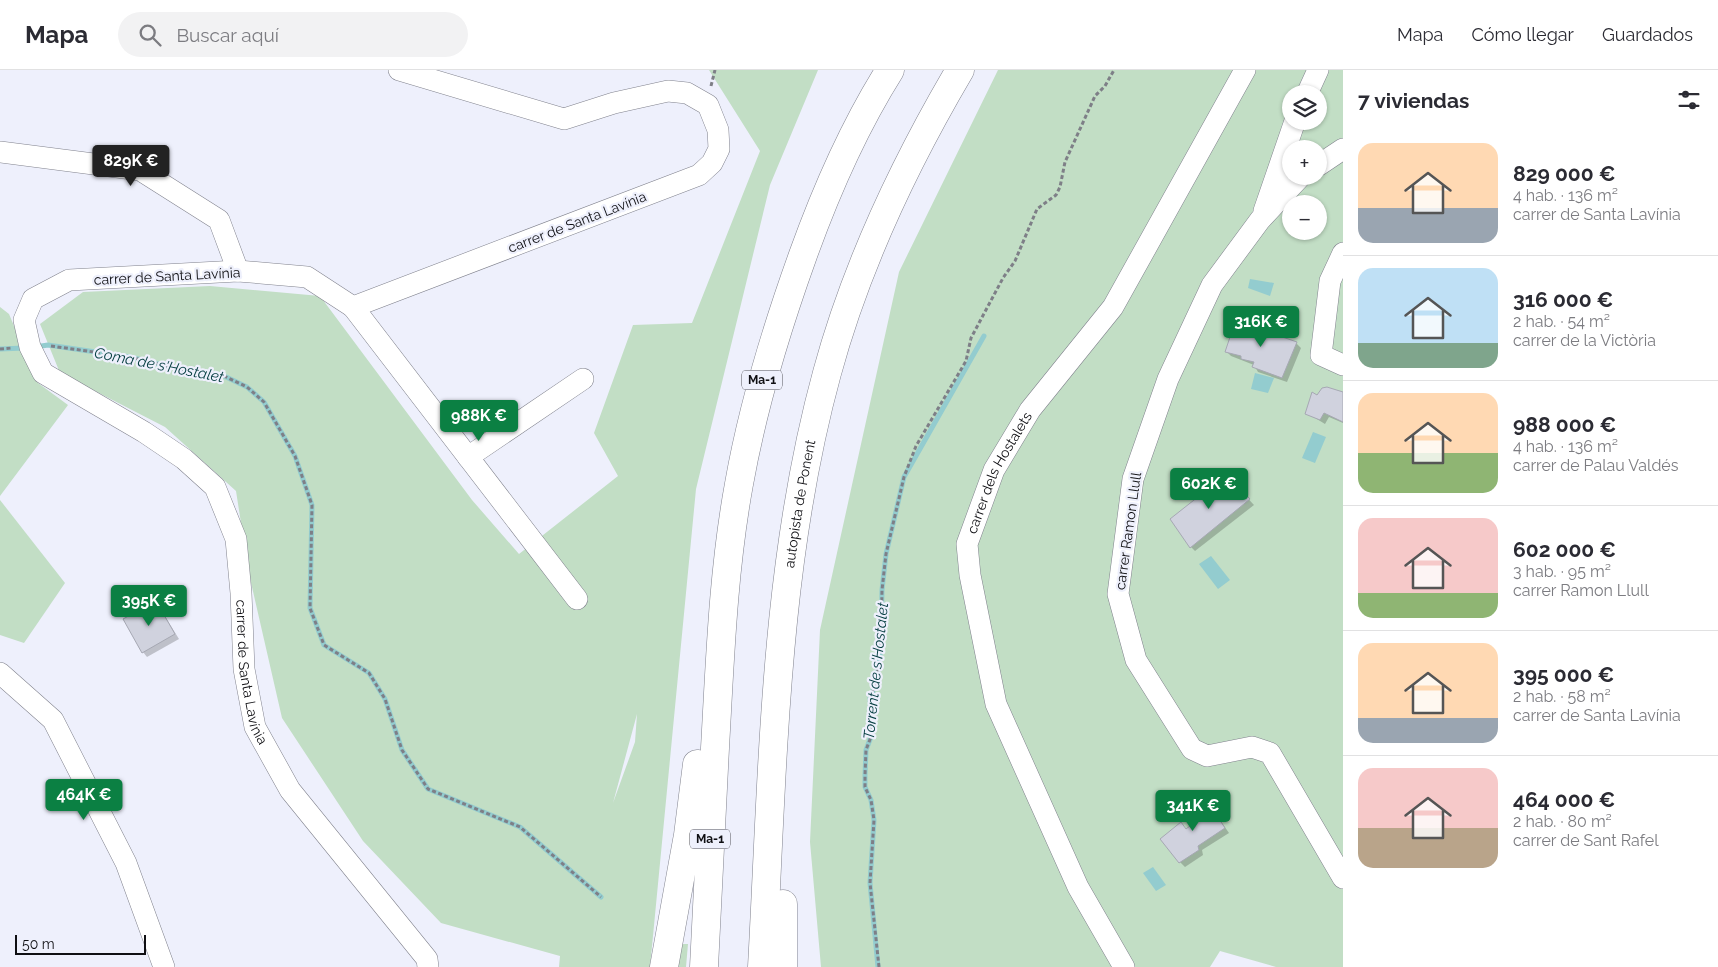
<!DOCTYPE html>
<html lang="es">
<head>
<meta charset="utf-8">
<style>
  :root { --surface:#fff; --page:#f2f2f3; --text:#2b2b33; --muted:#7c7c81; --line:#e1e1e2; --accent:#0b8043 }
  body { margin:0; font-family:Raleway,sans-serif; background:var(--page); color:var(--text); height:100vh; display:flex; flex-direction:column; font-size:19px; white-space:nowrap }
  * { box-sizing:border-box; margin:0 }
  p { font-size:16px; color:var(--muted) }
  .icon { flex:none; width:28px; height:28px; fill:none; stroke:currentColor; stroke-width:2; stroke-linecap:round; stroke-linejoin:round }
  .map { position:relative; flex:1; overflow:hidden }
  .sheet { display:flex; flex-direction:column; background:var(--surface); width:375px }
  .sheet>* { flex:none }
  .tools { position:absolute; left:1282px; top:15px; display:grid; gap:10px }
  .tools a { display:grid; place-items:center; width:45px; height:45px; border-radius:50%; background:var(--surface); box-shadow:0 1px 4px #0004; font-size:25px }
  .scale { position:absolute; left:15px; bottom:12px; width:131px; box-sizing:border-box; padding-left:5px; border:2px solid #0f0f13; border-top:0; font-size:14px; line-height:18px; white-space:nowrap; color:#0f0f13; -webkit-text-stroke:4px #eef0fc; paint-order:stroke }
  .price { position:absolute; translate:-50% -42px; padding:0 11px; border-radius:5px; background:var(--accent); color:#fff; font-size:16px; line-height:32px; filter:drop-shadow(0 1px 2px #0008) }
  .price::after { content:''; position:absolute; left:50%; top:30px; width:15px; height:11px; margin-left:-8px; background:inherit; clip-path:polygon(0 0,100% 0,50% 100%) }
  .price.current { background:#222; color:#fff }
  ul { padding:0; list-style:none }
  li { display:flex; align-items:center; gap:15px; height:125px; padding:0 15px }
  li+li { border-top:1px solid var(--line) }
  li span { display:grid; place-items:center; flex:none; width:140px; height:100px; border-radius:15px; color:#555 }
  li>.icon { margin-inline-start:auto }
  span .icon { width:60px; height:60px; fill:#fffc; stroke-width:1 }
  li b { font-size:21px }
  h2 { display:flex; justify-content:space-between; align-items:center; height:60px; padding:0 15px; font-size:21px }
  header { display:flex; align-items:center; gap:30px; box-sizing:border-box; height:70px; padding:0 25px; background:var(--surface); border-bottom:1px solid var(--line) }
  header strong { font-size:24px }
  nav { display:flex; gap:28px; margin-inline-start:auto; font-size:18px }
  .search { width:350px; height:45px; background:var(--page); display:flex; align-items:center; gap:12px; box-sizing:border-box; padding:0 18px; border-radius:28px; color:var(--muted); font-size:19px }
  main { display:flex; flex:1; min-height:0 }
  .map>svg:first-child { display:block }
  .green { fill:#c2dec5; fill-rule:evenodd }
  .water { fill:#93cccf }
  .shadow { fill:#0003 }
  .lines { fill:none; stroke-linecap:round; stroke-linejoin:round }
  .stream { stroke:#93cccf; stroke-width:5 }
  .building { fill:#d0d2de; stroke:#a6a8b3 }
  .minor-casing { stroke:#80828d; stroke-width:22 }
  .highway-casing { stroke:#80828d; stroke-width:29 }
  .path { stroke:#7e7f87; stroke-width:3; stroke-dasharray:4 2.5; stroke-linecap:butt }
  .minor { stroke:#fff; stroke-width:21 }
  .highway { stroke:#fff; stroke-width:28 }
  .labels { text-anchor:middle; stroke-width:4.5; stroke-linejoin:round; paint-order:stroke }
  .shield { fill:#eef0fc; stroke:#525259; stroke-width:1 }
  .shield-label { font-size:12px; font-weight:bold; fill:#0f0f13 }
  .street-label { font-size:14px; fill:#0f0f13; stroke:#eef0fc }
  .water-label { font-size:15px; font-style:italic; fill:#084043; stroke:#eef0fc }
</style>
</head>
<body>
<header>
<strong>Mapa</strong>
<div class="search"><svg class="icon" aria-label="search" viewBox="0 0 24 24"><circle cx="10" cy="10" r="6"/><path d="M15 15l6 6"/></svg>Buscar aquí</div>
<nav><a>Mapa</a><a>Cómo llegar</a><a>Guardados</a></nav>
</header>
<main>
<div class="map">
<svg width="1343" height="897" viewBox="0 0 1343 897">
  <rect width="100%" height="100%" fill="#eef0fc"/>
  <g class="green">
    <path d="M709,0H818L770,115L696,419L650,897H559L560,886L441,853L363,771L282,648L249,504L236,421L165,357L60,303L40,254L83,222L210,216L320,226L472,430L519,484L618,406L594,363L633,255L692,253L760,81ZM637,644L635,672L613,733Z"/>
    <path d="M998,0H1343V897H1276L1220,881L1210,897H821L810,772L820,560L899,202ZM1291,24H1319V51H1291ZM1291,79H1319V106H1291ZM1291,134H1319V161H1291Z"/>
    <polygon points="0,237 9,244 38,313 68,335 0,426"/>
    <polygon points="0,430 65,513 24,573 0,565"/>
    <polygon points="681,874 688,874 686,897 675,897"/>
  </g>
  <g class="water">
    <polygon points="1250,209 1274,213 1270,226 1248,218"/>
    <polygon points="1255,303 1274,308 1268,323 1251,319"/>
    <polygon points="1313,362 1326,367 1315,393 1302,388"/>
    <polygon points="1211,486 1230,510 1218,519 1199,494"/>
    <polygon points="1153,797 1166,815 1156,821 1143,803"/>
  </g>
  <g class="shadow">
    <polygon points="1254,253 1258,257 1255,263 1296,273 1301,278 1287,312 1258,302 1254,295 1231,286 1227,282"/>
    <polygon points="1343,324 1343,353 1329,347 1325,354 1307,343 1317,327"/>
    <polygon points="1227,406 1254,435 1195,481 1191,477"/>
    <polygon points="156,532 179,569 147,587 143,582"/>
    <polygon points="1206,730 1229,763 1202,780 1203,785 1185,797 1180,792 1187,760 1197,753"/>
  </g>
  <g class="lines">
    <g class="stream">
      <polyline points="35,277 48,275 130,287 191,302 222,305 247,317 264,332 295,386 312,435 310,538 324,575 369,603 385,629 402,680 428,719 520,757 601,827"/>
      <polyline points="0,279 24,278"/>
      <polyline points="878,897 870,813 874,750 871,730 865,717 865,705 866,680 872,664 870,628 876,613 881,579 882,520 886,484 904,407 984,266"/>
    </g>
  </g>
  <g class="building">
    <polygon points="1237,246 1254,252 1250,260 1264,265 1265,261 1297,272 1282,308 1252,297 1254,292 1241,289 1241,286 1225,282"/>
    <polygon points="1327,317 1343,322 1343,352 1324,343 1320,350 1305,344 1312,322 1317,325 1322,318"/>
    <polygon points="1227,404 1250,429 1190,478 1170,449"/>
    <polygon points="156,531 175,564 142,583 123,549"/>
    <polygon points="1206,729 1225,758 1198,776 1199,780 1179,793 1160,769 1181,752 1186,759 1195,752 1190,740"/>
  </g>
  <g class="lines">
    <g class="minor-casing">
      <g id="minor">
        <path id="s1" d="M399,0L564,49L614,33L668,21L687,23L708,35L718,60L719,79L712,93L699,105L353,237L307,207L238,201L69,210L33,229L24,250L30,277L43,303L144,362L184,389L215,417L236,469L241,523L244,599L255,657L290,720L427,889L428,897"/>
        <polyline points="1307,24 1318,0"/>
        <polyline points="0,82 140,100 219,150 238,201"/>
        <polyline points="1319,95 1343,79"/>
        <polyline points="1301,106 1260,150 1212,215 1168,309 1133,409 1118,524 1136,590 1192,679 1207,686 1252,677 1270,683 1343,808"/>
        <polyline points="1264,141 1295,51"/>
        <polyline points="1343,183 1330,211 1321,285 1343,295"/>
        <polyline points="353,237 577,529"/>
        <polyline points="468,387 583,309"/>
        <polyline points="0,603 53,650 126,793 164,897"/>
        <path id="s2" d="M1124,897L1078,817L996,634L970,505L967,474L994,400L1030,340L1113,237L1245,0"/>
      </g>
    </g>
    <g class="highway-casing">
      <g id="highway">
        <polyline points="783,834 783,897"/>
        <polyline points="664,897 688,765 697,694"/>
        <path d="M704,897C707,824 711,751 715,678C720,590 723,501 739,414C753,335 776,260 803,185C826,121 854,57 890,0"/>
        <path id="s3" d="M762,897C773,698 774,496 827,303C856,196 904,95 960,0"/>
      </g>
    </g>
    <g class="path">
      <polyline points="711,16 715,0"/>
      <polyline points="51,276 130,287 191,302 222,305 247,317 264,332 295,386 312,435 310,538 324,575 369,603 385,629 402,680 428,719 520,757 601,827"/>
      <polyline points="0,279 12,278"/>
      <polyline points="879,897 870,813 874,750 871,730 865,717 865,705 866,680 872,664 870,628 876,613 881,579 882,520 886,484 904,407 916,376 966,291 971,268 1003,208 1015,191 1037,139 1056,125 1060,117 1065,92 1095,26 1105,16 1114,0"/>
    </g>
    <use href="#minor" class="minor"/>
    <use href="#highway" class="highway"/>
  </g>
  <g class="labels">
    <g class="shield">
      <rect x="742" y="300.5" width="40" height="19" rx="4"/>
      <rect x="690" y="759.5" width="40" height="19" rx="4"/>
    </g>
    <g class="shield-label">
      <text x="762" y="314">Ma-1</text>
      <text x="710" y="773">Ma-1</text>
    </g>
    <g class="street-label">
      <text transform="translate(577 152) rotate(-21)" y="5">carrer de Santa Lavínia</text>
      <text transform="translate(167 206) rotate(-3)" y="5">carrer de Santa Lavínia</text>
      <text dy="5" stroke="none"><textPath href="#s2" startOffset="534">carrer dels Hostalets</textPath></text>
      <text dy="5" stroke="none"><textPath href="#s3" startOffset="465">autopista de Ponent</textPath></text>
      <text transform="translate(1128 461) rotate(-82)" y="5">carrer Ramon Llull</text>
      <text dy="5" stroke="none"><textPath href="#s1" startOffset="1584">carrer de Santa Lavínia</textPath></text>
    </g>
    <g class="water-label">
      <text transform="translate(159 295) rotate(11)" y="5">Coma de s'Hostalet</text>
      <text transform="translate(876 601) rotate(-84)" y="5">Torrent de s'Hostalet</text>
    </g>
  </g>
</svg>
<div class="tools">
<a><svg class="icon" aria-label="layers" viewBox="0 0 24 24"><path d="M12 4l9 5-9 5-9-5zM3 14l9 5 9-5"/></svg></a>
<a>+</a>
<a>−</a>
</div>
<div class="scale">50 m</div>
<b class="price current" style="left:131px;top:117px">829K €</b>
<b class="price" style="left:1261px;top:278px">316K €</b>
<b class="price" style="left:479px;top:372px">988K €</b>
<b class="price" style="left:1209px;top:440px">602K €</b>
<b class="price" style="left:149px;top:557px">395K €</b>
<b class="price" style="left:84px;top:751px">464K €</b>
<b class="price" style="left:1193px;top:762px">341K €</b>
</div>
<section class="sheet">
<h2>7 viviendas<svg class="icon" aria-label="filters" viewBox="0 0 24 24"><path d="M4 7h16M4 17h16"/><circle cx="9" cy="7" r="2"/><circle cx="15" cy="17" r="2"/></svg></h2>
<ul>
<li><span style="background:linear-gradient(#ffd9b3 65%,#9aa5b1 0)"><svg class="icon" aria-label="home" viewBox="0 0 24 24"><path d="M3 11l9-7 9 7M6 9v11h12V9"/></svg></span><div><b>829 000 €</b><p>4 hab. · 136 m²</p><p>carrer de Santa Lavínia</p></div></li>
<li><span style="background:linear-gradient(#bfe0f5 75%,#7fa58c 0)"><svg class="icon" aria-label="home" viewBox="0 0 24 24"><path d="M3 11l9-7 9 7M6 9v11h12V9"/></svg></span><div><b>316 000 €</b><p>2 hab. · 54 m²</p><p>carrer de la Victòria</p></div></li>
<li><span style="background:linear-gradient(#ffd9b3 60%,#8fb573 0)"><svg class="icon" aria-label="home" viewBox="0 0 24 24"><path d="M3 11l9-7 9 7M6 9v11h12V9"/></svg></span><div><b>988 000 €</b><p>4 hab. · 136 m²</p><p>carrer de Palau Valdés</p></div></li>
<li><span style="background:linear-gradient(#f6c9c9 75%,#8fb573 0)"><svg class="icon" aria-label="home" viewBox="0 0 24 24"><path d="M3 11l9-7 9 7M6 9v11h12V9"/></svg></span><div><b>602 000 €</b><p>3 hab. · 95 m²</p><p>carrer Ramon Llull</p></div></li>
<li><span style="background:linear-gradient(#ffd9b3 75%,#9aa5b1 0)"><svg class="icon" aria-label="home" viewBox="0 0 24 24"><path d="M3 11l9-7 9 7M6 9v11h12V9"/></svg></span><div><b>395 000 €</b><p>2 hab. · 58 m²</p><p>carrer de Santa Lavínia</p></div></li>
<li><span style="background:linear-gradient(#f6c9c9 60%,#b9a48a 0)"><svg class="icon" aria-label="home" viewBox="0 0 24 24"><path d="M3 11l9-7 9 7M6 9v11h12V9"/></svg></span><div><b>464 000 €</b><p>2 hab. · 80 m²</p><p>carrer de Sant Rafel</p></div></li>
</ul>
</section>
</main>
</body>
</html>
